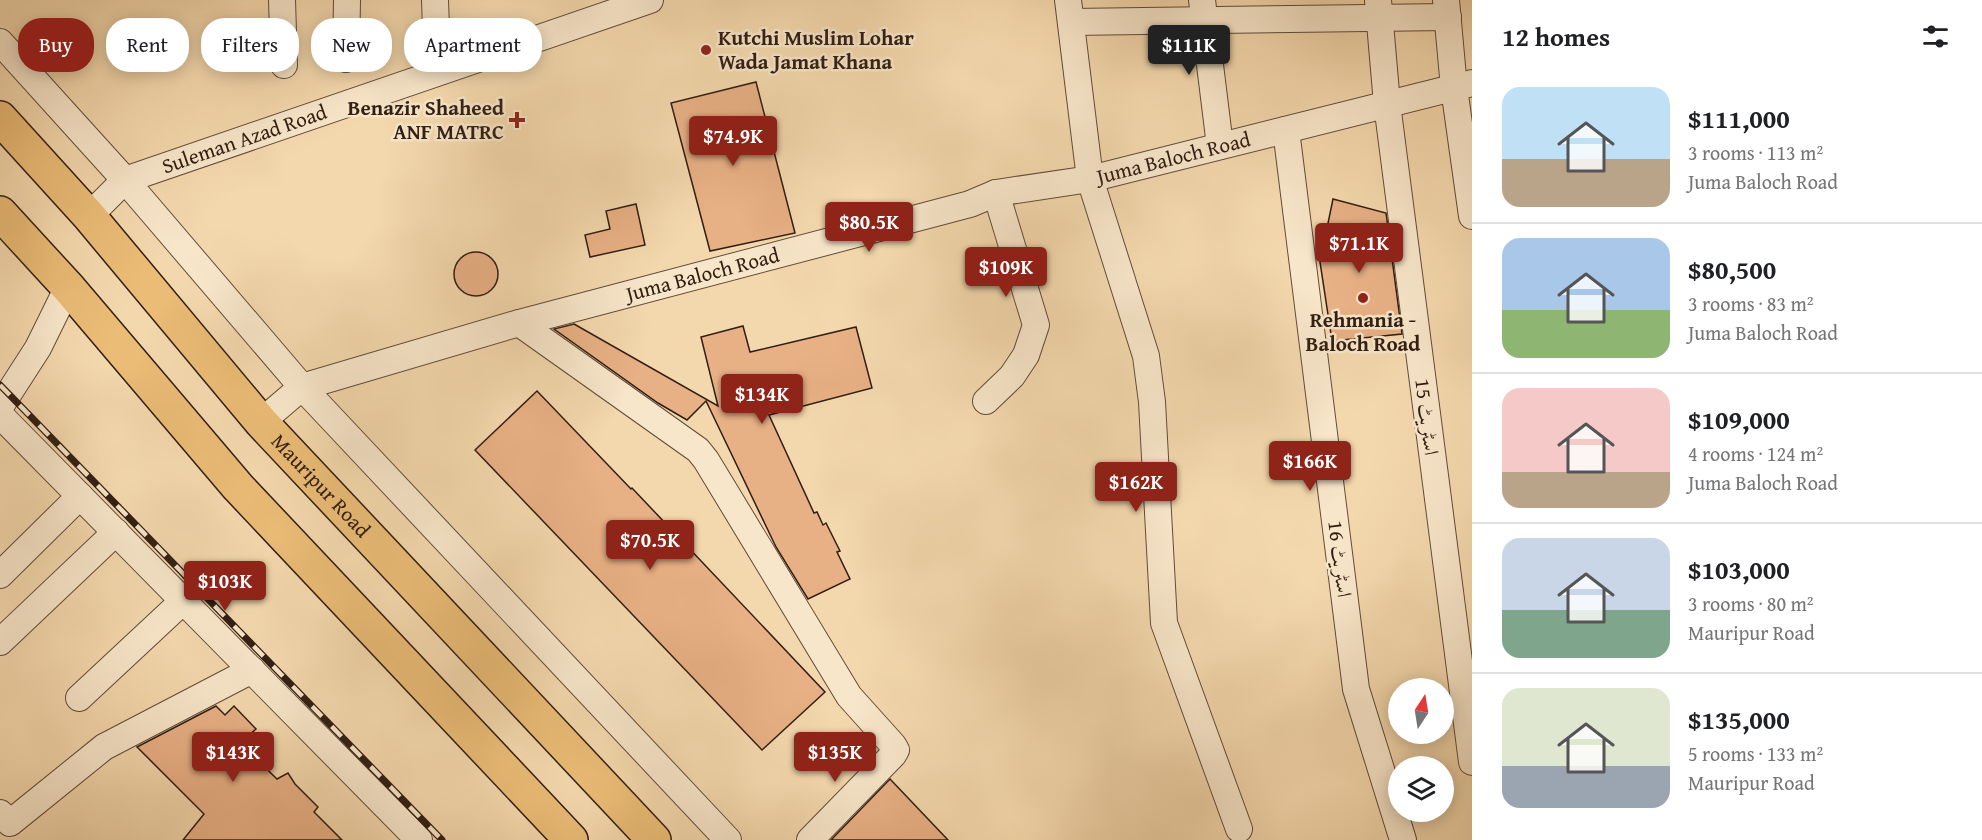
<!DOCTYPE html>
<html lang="en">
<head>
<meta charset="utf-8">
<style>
  :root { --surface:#fff; --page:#f6f6f6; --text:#202124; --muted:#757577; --line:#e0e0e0; --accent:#8f2418 }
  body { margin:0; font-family:"Gentium Book Plus",Amiri,serif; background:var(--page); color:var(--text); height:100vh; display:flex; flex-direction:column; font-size:22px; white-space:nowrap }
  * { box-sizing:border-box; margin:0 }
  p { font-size:20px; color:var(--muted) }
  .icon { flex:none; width:33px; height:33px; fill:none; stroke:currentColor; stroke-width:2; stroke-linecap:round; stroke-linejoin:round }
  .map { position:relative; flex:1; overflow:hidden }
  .side { display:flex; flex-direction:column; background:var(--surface); width:510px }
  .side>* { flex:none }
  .guide { position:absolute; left:18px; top:18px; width:570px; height:54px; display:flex; gap:12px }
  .needle { width:39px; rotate:12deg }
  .buttons { position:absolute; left:1388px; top:678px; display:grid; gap:12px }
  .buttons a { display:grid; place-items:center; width:66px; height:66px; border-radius:50%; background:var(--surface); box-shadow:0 3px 15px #0003; font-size:30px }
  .price { position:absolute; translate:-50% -51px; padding:0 14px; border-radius:6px; background:var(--accent); color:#fff; font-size:20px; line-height:39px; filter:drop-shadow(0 2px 3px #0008) }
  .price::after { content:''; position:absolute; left:50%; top:36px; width:18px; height:14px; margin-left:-9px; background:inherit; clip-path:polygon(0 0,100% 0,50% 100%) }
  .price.on { background:#222; color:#fff }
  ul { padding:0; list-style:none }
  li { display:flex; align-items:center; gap:18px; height:150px; padding:0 30px }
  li+li { border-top:2px solid var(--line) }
  li span { display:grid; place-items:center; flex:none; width:168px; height:120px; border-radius:18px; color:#555 }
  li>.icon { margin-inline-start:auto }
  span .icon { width:72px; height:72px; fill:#fffc; stroke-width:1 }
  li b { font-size:26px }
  h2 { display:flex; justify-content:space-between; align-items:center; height:72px; padding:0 30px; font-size:26px }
  .chip { padding:0 21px; border-radius:24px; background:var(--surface); box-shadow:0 3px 15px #0003; font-size:21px; line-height:54px }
  .chip.on { background:var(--accent); color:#fff }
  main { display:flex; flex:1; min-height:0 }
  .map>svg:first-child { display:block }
  .building { fill:#e8b085; stroke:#311e13; stroke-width:1.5 }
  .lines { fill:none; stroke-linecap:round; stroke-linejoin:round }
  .street-casing { stroke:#624c3a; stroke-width:28 }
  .highway-casing { stroke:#311e13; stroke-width:36 }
  .street { stroke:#f8e6ca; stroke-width:26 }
  .highway { stroke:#eabc76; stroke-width:33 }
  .rail-casing { stroke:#311e13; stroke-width:7 }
  .rail { stroke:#f8e6ca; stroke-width:4.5; stroke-dasharray:14; stroke-linecap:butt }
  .poi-dot { fill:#8f2418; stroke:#f8e6ca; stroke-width:2 }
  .labels { text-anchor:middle; stroke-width:5; stroke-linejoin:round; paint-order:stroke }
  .poi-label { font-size:21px; font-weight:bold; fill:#311e13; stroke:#f8e6ca; text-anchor:start }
  .street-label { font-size:21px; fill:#311e13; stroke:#f8e6ca }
</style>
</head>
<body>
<main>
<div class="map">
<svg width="1472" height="840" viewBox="0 0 1472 840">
  <rect width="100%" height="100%" fill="#f4d8ad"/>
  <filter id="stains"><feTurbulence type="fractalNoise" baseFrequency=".00333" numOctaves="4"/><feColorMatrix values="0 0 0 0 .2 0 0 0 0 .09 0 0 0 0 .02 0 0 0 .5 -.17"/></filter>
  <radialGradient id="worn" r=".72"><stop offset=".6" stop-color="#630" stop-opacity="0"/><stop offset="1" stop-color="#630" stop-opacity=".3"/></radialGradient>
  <g class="building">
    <polygon points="756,82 795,233 710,251 671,103"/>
    <polygon points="1333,199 1386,213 1402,334 1332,341 1320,262"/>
    <polygon points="636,204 645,245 590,257 585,235 610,229 606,211"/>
    <circle cx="476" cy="274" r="22"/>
    <polygon points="574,324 718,406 701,337 743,326 750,352 856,327 872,388 769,415 814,513 817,512 823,525 826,523 840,551 837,552 850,579 808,599 776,547 706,401 687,420 658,403 554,329"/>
    <polygon points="537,391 631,489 632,488 825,692 762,750 475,450"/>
    <polygon points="216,706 225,715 234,706 256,729 240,743 277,779 288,773 295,784 318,807 314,812 342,840 183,840 204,814 137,747"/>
    <polygon points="890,779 948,840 831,840"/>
  </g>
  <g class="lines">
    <g class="street-casing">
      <g id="street">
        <polyline points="282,0 284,65"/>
        <polyline points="435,0 436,28"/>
        <polyline points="1068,0 1090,179 1146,356 1152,402 1164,623 1239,829"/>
        <polyline points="1202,0 1220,146"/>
        <polyline points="1378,0 1387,104 1472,762"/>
        <polyline points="1446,0 1454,88 1472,216"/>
        <polyline points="1071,22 1448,17"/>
        <polyline points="0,42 125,180 302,387 728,840"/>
        <polyline points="346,59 347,0"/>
        <polyline points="1286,130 1356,689 1403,840"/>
        <path id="s1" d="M89,216L125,180L650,0"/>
        <polyline points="519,323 698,450 706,460 849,696 893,745 896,750 893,755 810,840"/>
        <polyline points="986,401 1012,376 1026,355 1036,325 996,193"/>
        <polyline points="0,407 38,348 68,287"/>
        <polyline points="0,415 419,840"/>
        <path id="s2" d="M261,422L302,387L519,323L970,204L996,193L1090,179L1472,83"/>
        <polyline points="0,575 80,496"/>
        <polyline points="0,642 116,532"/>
        <polyline points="79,698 183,601"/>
        <polyline points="0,813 10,823 104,747 252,670"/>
      </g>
    </g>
    <g class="highway-casing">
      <g id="highway">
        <path id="s3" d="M0,118L89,216L261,422L654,840"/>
        <polyline points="0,213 68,287 238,487 571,840"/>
      </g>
    </g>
    <use href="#street" class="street"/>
    <use href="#highway" class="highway"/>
    <g class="rail-casing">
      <polyline id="rail" points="0,385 442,840"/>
    </g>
    <use href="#rail" class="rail"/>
  </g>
  <g class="poi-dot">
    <circle cx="706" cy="50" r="6"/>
    <path d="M514 111h6v6h6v6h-6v6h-6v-6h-6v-6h6z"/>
    <circle cx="1363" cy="298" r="6"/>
  </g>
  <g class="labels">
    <g class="poi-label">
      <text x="718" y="45">Kutchi Muslim Lohar<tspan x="718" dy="24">Wada Jamat Khana</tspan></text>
      <text x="504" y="115" text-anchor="end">Benazir Shaheed<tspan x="504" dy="24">ANF MATRC</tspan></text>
      <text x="1363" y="327" text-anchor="middle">Rehmania -<tspan x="1363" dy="24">Baloch Road</tspan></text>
    </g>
    <g class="street-label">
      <text dy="7" stroke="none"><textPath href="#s1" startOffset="177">Suleman Azad Road</textPath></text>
      <text dy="7" stroke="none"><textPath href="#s2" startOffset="956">Juma Baloch Road</textPath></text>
      <text dy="7" stroke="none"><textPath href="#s2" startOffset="470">Juma Baloch Road</textPath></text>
      <text transform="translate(1427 417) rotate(83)" y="7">اسٹریٹ 15</text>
      <text dy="7" stroke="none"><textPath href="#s3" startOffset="488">Mauripur Road</textPath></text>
      <text transform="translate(1340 559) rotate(83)" y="7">اسٹریٹ 16</text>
    </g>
  </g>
  <rect width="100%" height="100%" filter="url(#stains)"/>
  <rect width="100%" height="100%" fill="url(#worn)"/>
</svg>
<div class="buttons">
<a><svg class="needle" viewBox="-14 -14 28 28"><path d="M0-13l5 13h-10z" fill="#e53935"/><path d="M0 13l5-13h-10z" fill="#757577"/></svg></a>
<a><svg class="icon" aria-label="layers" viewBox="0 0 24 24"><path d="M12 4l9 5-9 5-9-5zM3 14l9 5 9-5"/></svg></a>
</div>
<b class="price on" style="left:1189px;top:76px">$111K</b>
<b class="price" style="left:733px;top:167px">$74.9K</b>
<b class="price" style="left:869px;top:253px">$80.5K</b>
<b class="price" style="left:1359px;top:274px">$71.1K</b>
<b class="price" style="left:1006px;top:298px">$109K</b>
<b class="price" style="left:762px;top:425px">$134K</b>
<b class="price" style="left:1310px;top:492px">$166K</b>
<b class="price" style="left:1136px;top:513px">$162K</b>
<b class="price" style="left:650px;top:571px">$70.5K</b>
<b class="price" style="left:225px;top:612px">$103K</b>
<b class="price" style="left:233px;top:783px">$143K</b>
<b class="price" style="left:835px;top:783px">$135K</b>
<div class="guide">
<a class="chip on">Buy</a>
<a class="chip">Rent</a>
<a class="chip">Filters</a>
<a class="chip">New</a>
<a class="chip">Apartment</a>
</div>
</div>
<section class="side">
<h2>12 homes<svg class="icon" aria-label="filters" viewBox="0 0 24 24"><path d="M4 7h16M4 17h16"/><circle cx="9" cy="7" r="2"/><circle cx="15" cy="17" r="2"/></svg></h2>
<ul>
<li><span style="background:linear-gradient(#bfe0f5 60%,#b9a48a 0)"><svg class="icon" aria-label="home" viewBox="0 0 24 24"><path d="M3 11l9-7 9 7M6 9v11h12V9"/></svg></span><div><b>$111,000</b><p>3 rooms · 113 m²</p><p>Juma Baloch Road</p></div></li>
<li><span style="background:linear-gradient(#a9c7e8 60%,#8fb573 0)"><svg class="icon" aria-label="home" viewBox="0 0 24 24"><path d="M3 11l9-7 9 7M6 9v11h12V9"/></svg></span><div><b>$80,500</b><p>3 rooms · 83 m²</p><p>Juma Baloch Road</p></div></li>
<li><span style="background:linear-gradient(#f6c9c9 70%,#b9a48a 0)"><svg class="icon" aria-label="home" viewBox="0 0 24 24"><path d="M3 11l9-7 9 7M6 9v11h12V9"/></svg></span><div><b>$109,000</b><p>4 rooms · 124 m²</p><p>Juma Baloch Road</p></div></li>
<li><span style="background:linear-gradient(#c9d6e8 60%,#7fa58c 0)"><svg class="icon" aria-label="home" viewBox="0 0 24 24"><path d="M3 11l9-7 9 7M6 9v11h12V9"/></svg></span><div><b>$103,000</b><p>3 rooms · 80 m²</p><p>Mauripur Road</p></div></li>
<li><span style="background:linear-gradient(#dfe7d0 65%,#9aa5b1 0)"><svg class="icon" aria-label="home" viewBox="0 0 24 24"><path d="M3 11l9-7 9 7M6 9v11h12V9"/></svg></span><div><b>$135,000</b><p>5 rooms · 133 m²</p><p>Mauripur Road</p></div></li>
</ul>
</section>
</main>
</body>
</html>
